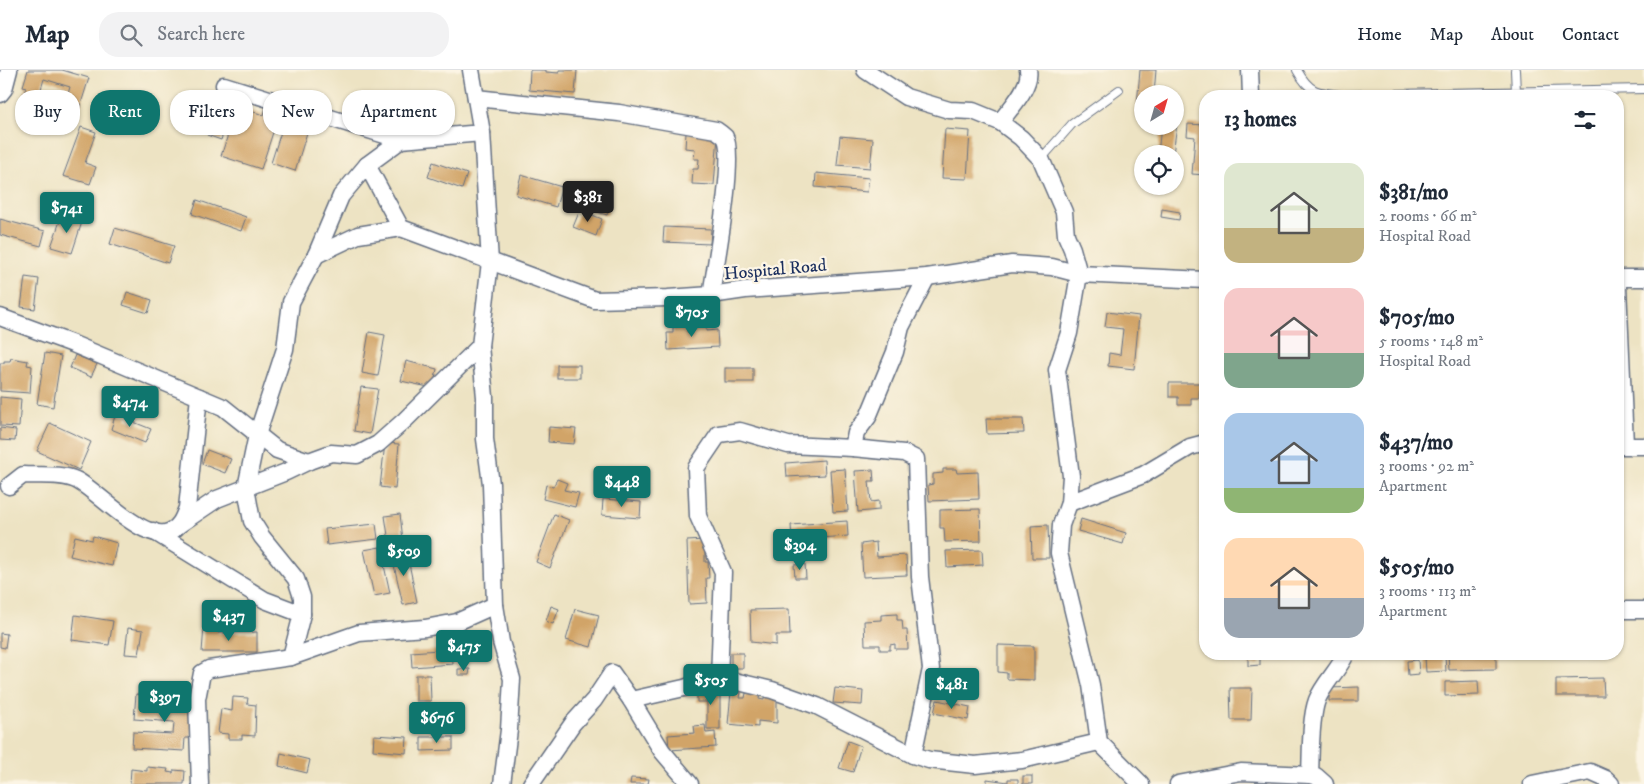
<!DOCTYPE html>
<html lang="en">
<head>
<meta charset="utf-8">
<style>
  :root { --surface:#fff; --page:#f2f2f3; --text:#1f2937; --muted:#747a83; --line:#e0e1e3; --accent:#0f766e }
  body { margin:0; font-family:"IM FELL DW Pica",serif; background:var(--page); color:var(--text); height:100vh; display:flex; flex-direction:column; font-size:19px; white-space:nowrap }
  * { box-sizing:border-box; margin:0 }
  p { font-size:16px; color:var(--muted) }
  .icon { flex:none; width:28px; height:28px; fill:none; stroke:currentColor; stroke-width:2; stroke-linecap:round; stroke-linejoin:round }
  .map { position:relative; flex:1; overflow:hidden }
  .drawer { position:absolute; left:1199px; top:20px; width:425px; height:570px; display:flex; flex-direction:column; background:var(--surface); border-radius:20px; box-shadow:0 1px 4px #0004 }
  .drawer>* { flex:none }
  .guide { position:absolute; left:15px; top:20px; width:475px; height:45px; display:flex; gap:10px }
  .needle { width:32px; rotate:37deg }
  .buttons { position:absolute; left:1134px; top:15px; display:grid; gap:10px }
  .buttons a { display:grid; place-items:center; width:50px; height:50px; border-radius:50%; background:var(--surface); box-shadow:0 1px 4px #0004; font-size:25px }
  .price { position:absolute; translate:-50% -42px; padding:0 11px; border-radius:5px; background:var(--accent); color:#fff; font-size:16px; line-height:32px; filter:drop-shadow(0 1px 2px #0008) }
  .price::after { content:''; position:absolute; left:50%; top:30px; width:15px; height:11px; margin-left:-8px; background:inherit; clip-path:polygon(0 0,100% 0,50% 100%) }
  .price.active { background:#222; color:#fff }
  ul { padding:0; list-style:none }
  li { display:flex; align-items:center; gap:15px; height:125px; padding:0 25px }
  li span { display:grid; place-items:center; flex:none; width:140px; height:100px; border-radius:15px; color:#555 }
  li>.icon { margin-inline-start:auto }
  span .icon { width:60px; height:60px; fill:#fffc; stroke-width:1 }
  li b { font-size:21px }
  h2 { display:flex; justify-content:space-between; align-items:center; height:60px; padding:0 25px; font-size:21px }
  .tag { padding:0 18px; border-radius:20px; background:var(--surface); box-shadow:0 1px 4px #0004; font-size:18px; line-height:45px }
  .tag.active { background:var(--accent); color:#fff }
  header { display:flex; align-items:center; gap:30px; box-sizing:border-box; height:70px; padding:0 25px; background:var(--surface); border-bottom:1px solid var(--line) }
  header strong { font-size:24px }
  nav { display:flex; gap:28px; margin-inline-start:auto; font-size:18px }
  .search { width:350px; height:45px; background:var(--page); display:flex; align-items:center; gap:12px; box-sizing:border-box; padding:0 18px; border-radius:20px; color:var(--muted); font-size:19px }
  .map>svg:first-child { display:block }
  .building { fill:#d1a467; fill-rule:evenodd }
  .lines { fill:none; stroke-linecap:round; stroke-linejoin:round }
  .service-casing { stroke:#646e81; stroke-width:10 }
  .minor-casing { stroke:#646e81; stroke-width:19 }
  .service { stroke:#fff; stroke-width:8 }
  .minor { stroke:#fff; stroke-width:16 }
  .labels { text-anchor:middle; stroke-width:4.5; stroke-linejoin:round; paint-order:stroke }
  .street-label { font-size:18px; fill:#1b2f5e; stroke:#fcf5e5 }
</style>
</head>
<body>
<header>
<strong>Map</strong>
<div class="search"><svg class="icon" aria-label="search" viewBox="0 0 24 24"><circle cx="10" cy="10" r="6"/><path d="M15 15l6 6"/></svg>Search here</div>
<nav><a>Home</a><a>Map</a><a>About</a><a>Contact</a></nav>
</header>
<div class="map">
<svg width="1644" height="714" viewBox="0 0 1644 714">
  <rect width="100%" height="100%" fill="#fcf5e5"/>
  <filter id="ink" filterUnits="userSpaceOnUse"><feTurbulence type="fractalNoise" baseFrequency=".02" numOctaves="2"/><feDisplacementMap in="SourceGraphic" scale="10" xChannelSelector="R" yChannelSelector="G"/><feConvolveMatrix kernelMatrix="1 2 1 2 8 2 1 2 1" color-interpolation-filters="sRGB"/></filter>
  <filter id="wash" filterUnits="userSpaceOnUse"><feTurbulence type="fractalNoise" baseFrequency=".0096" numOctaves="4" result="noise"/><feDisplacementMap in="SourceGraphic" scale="20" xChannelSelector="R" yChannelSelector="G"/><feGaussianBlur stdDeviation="1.12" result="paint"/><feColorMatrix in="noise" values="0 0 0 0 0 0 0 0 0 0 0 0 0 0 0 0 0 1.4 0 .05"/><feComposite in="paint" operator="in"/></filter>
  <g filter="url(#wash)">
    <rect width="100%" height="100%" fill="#ede3c3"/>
    <g id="blocks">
      <g class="building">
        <path d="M28,0H62L89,8L78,43L23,27L26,17L23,16ZM44,9L70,17L67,27L41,19Z"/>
        <polygon points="530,0 546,0 546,2 559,3 559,0 577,0 575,24 529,20"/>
        <polygon points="1140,0 1156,0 1154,24 1142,24 1142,47 1136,47"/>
        <polygon points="218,29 233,34 221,70 207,65"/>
        <polygon points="267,33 281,38 261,99 221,86 237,37 264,45"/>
        <polygon points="286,46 310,53 295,101 271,93"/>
        <polygon points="1175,54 1177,54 1173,84 1158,84 1161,56 1175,56"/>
        <polygon points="1188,54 1205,55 1205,105 1192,104 1195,67 1187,66"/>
        <polygon points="81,57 96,62 85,93 96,97 90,114 63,106"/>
        <polygon points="945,59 970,61 967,109 942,108"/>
        <polygon points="686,63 718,65 714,115 692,114 693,99 698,99 699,89 694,89 695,79 685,78"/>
        <polygon points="840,66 873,69 870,98 837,95"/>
        <polygon points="433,92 467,104 462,119 428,107"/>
        <polygon points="816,103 869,108 867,122 815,117"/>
        <polygon points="521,105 562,117 556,137 516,125"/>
        <polygon points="573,118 611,130 607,145 568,133"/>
        <polygon points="197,130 246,147 241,161 192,144"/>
        <polygon points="1162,139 1180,142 1179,150 1161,147"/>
        <polygon points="580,140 602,149 596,166 573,157"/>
        <polygon points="62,145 82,152 72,183 51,177"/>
        <polygon points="0,149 45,161 41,176 0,165"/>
        <polygon points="664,157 711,159 710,174 663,172"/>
        <polygon points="115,158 174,176 168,193 110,174"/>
        <polygon points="25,207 39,209 35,239 21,237"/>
        <polygon points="127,222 152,230 148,243 123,235"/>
        <polygon points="1107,242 1139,246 1134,299 1108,296 1109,283 1120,285 1123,259 1105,257"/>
        <polygon points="687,256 687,262 692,262 692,257 706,256 706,261 717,260 718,277 668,280 667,263 673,263 673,257"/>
        <polygon points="369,262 385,265 378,306 362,303"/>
        <polygon points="45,283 61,286 53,337 37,334"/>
        <polygon points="75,285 97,294 91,307 70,298"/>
        <polygon points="11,288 28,291 27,295 32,296 30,323 0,321 0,293 4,293 4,291 10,291"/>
        <polygon points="406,291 437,299 433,318 401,311"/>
        <rect x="557" y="295" width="23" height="13"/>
        <rect x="725" y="298" width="28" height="14"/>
        <polygon points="1169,313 1200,313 1199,328 1191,328 1191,335 1178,335 1178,327 1169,327"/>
        <polygon points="361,317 378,319 370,364 354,361"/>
        <polygon points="0,327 21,329 19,357 0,356"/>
        <polygon points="116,343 127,346 126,349 151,359 145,373 111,359"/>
        <polygon points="986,349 1023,349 1024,363 987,364"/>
        <polygon points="50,353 91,372 79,400 37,381"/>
        <polygon points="549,357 576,359 574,374 548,372"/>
        <polygon points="0,358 16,360 15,371 0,370"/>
        <polygon points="385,373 399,374 395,419 380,417"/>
        <polygon points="207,380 231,389 225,403 202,394"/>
        <polygon points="824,390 825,405 787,407 786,393"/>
        <polygon points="845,399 848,441 833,442 830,400"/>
        <polygon points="943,399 956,399 957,403 978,402 979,429 929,431 928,415 933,414 933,404 943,403"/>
        <polygon points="873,400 874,411 869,411 871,432 879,431 879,440 858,442 855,401"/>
        <polygon points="557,409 567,413 564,420 579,423 575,437 543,429 546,415 553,417"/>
        <polygon points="603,429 641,432 640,448 602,445"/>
        <polygon points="980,439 981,471 945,472 944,458 940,458 940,440"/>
        <polygon points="400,444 403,470 389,472 385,446"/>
        <polygon points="554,444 569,450 550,498 536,492"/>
        <polygon points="1081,449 1126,463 1123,474 1078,461"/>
        <polygon points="847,451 848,466 792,470 791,455"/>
        <polygon points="376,454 378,469 327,475 325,459"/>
        <polygon points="1048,455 1049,488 1032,488 1031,456"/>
        <polygon points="75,466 92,470 93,466 117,473 112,496 70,486"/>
        <polygon points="705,470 705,492 708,492 709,508 706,508 707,533 689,534 687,471"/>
        <polygon points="876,472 877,487 906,485 907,505 863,507 861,474"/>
        <polygon points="380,477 390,523 374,526 364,480"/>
        <polygon points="406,479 417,532 403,535 391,482"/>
        <polygon points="982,480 983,495 947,497 946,481"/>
        <polygon points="805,494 806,508 795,508 794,495"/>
        <polygon points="551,536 559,539 553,554 546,551"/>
        <polygon points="575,539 599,545 591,577 566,570"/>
        <polygon points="789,539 790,565 776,565 776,575 751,572 750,540"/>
        <polygon points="897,544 897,550 902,550 903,560 907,560 908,579 895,579 895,574 890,575 890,580 880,580 880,575 865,575 864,551 881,550 881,545"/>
        <polygon points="75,545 113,551 109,575 72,570"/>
        <polygon points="204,557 218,558 218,563 257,562 257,582 202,582"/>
        <polygon points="128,558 143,560 139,585 125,584"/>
        <polygon points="0,563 7,564 5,578 0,577"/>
        <polygon points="998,575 1034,576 1034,610 1007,609 1007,603 998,602"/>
        <polygon points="452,579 453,594 412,597 411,582"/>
        <rect x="731" y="583" width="12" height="15"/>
        <polygon points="1248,584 1260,584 1260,595 1248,596"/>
        <polygon points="1448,584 1496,584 1496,599 1449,600"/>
        <polygon points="1445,587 1446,601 1426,602 1425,588"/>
        <polygon points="1418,590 1419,604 1408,605 1407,591"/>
        <polygon points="458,599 470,599 469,605 458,605"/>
        <polygon points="416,605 430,605 431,631 416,631"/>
        <polygon points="1603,608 1604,626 1556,626 1556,609"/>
        <polygon points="1478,611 1479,625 1445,626 1445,612"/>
        <polygon points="1359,617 1359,631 1329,631 1329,618"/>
        <polygon points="720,618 720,659 707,659 707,632 697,632 697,619"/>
        <polygon points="835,618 863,621 862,635 833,633"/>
        <polygon points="1230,618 1252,618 1251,650 1231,650"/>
        <polygon points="176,620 194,622 191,668 185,668 184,681 132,678 133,662 173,664 174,652 134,649 136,624 146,625 145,634 175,636"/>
        <polygon points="731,622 741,623 740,628 745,628 746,623 760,624 759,629 764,630 764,626 777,627 777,653 758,651 758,657 728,654"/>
        <polygon points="233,627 248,628 247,634 256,635 255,666 242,665 242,669 228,669 228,664 218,663 221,639 232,641"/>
        <polygon points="937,630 970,637 968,650 934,643"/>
        <polygon points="705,655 706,663 715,662 716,677 669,680 668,665 695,663 694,656"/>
        <polygon points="374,665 407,667 406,683 373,680"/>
        <polygon points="421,667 453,667 453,680 421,681"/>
        <polygon points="848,671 861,676 853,702 839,698"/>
        <polygon points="281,683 310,690 307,703 279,696"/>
        <polygon points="147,697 168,699 167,702 173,703 174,700 185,701 184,714 130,714 131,699 147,701"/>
        <rect x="1023" y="706" width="9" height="8"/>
        <polygon points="631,708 649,709 648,714 630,714"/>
        <polygon points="987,709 1008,712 1008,709 1018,709 1018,714 987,714"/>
      </g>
    </g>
  </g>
  <g filter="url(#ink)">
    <use href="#blocks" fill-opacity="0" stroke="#646e81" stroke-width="1"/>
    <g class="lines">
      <g class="service-casing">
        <g id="service">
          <path d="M1297,0C1310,24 1319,23 1344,25L1644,19"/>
          <polyline points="1515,0 1516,22"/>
          <polyline points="1041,89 1072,54 1119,20"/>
        </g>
      </g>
      <g class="minor-casing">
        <g id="minor">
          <polyline points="865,0 906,27 949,40 973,41 1000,52 1021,68 1041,89 1064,142 1066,165 1072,179 1079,204 1069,263 1057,300 1071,406 1069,433 1061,455 1059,483 1091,615 1099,672 1141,714"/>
          <polyline points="1250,0 1251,26"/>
          <polyline points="224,15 401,70"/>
          <polyline points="0,24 4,19 9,0"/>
          <path d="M476,28L619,43L716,60C719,62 723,65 725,67C736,85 715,199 711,225"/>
          <path d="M1000,52C1009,40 1032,16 1028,0"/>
          <polyline points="482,63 490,192 480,276 485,327 485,369 491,414 495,535 501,572 512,609 509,660 502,714"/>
          <polyline points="367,95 401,158 595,230 668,228 711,225 745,220 927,207 1012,194 1052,197 1079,204 1205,210"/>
          <polyline points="316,185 358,165 401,158"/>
          <polyline points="1618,208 1644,208"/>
          <polyline points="1618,217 1625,375"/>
          <polyline points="0,247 73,274 223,337 277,380 309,391"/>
          <polyline points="1618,376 1644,376"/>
          <polyline points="853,378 904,383 916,389 920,507 931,599 913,685"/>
          <path d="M9,416L23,405C39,406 61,403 76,410C99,420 155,489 180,453C183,449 185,443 187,438L199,327"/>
          <polyline points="1069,433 1143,405 1190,377 1205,373"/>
          <polyline points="180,454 217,429 286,402 309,391 331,383 357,385 378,374 405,350 480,276"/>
          <polyline points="153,461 265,530 302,544"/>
          <polyline points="1618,540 1644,540"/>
          <polyline points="291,587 359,563 425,558 457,552 495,535"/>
          <polyline points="719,609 723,502 698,446 696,398 719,364 740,361 788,375 853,378 856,363 868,347 895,282 901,257 927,207"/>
          <polyline points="631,630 684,618 699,613 719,609 734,611 772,620 817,636 913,685 929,690 975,695 1022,690 1099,672"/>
          <path d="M1310,705C1311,684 1310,649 1317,630C1324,613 1338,601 1346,584"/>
          <polyline points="200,714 197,629 202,603 209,599 291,587 302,544 302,527 296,509 262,467 252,451 246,418 257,365 285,279 291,232 316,185 341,126 367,95 401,70 482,63 471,0"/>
          <polyline points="531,714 573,653 594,630 612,603 631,630 662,681 690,714"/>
          <polyline points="1178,714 1241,702 1310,705 1316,706 1325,714"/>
          <polyline points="1532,714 1590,702 1606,709 1611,714"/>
        </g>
      </g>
      <use href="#service" class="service"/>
      <use href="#minor" class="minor"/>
    </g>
  </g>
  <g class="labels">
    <g class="street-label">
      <text transform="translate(775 199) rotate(-5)" y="6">Hospital Road</text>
    </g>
  </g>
</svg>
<div class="buttons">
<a><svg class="needle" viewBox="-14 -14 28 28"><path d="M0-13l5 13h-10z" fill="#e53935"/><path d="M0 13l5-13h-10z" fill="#747a83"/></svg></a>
<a><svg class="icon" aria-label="locate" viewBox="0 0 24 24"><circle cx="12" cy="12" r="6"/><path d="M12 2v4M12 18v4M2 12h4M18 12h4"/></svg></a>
</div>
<b class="price active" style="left:588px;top:153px">$381</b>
<b class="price" style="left:67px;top:164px">$741</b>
<b class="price" style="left:692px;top:268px">$705</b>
<b class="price" style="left:130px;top:358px">$474</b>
<b class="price" style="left:622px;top:438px">$448</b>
<b class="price" style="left:800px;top:501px">$394</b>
<b class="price" style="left:404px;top:507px">$509</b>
<b class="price" style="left:229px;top:572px">$437</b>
<b class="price" style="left:464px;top:602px">$475</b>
<b class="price" style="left:711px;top:636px">$505</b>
<b class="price" style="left:952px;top:640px">$481</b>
<b class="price" style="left:165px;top:653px">$397</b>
<b class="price" style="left:437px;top:674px">$676</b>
<div class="guide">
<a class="tag">Buy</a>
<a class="tag active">Rent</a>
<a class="tag">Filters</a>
<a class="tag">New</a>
<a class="tag">Apartment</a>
</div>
<section class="drawer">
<h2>13 homes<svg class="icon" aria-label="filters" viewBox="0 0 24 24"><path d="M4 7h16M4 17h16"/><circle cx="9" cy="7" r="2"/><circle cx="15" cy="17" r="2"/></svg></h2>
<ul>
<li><span style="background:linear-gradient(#dfe7d0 65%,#c2b280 0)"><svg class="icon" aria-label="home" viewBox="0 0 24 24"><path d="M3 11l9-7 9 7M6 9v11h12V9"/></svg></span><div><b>$381/mo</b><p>2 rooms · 66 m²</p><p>Hospital Road</p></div></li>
<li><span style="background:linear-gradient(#f6c9c9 65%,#7fa58c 0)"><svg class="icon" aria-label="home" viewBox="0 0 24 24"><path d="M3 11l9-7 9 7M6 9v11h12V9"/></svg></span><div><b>$705/mo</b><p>5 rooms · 148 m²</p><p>Hospital Road</p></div></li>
<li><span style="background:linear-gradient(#a9c7e8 75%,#8fb573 0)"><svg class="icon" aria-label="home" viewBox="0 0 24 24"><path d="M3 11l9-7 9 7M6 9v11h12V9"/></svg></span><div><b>$437/mo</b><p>3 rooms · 92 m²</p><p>Apartment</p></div></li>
<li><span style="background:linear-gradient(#ffd9b3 60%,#9aa5b1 0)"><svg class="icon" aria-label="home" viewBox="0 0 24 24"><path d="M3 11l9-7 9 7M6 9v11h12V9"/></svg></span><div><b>$505/mo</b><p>3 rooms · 113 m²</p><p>Apartment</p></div></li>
</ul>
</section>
</div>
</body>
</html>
